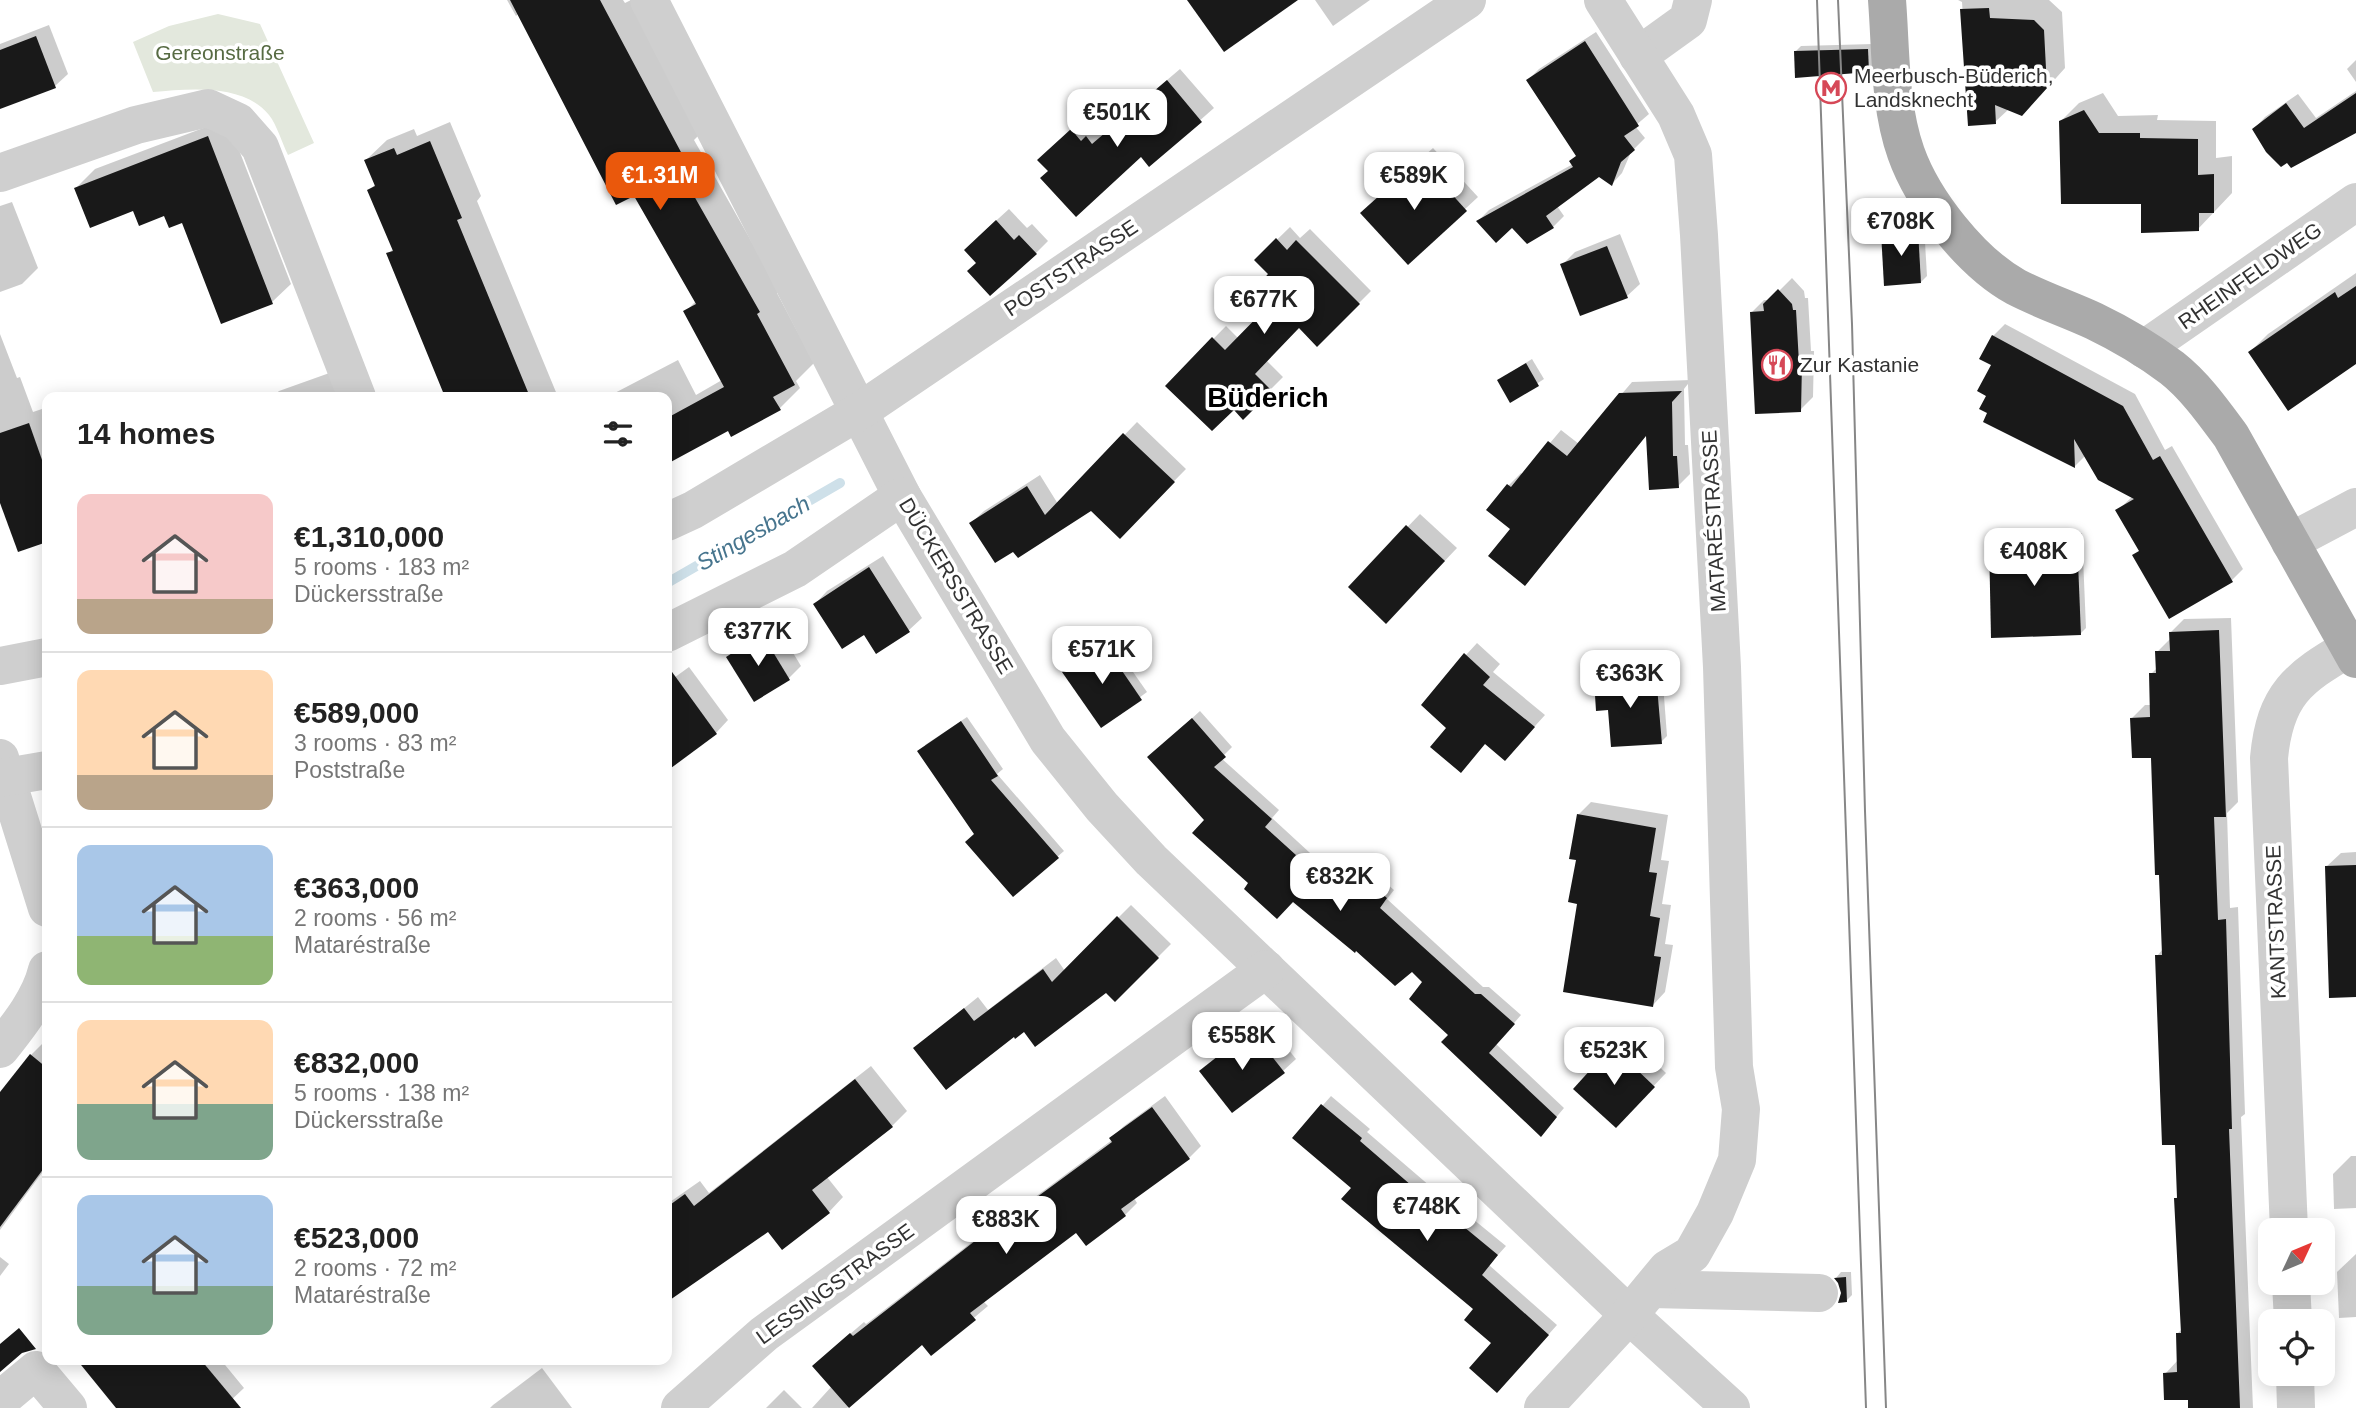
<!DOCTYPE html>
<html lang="en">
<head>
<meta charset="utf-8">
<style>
  :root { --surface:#fff; --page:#f6f6f6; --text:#222; --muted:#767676; --line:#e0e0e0; --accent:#ea580c }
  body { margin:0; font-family:Arial,sans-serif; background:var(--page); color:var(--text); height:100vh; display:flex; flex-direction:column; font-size:26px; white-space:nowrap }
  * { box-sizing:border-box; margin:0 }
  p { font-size:23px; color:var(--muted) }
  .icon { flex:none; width:38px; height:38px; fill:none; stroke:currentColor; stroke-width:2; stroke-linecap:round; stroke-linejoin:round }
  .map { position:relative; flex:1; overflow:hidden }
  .sheet { position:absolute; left:42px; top:392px; width:630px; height:973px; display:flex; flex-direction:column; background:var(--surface); border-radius:14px; box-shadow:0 4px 18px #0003 }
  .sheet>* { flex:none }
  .needle { width:46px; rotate:46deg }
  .buttons { position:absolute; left:2258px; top:1218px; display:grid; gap:14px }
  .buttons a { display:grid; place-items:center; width:77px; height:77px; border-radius:14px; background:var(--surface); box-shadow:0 4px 18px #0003; font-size:35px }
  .price { position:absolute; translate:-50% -60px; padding:0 16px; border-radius:14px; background:#fff; color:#222; font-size:23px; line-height:46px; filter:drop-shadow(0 2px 4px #0008) }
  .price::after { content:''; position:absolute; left:50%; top:42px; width:21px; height:16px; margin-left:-10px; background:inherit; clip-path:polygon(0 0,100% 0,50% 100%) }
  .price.current { background:var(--accent); color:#fff }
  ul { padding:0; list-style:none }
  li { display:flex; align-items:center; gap:21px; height:175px; padding:0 35px }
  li+li { border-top:2px solid var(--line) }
  li span { display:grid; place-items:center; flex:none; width:196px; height:140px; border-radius:14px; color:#555 }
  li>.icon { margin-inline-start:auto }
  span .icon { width:84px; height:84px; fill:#fffc; stroke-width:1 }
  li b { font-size:30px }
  h2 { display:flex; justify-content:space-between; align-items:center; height:84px; padding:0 35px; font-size:30px }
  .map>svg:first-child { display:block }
  .green { fill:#e3e8dd }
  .shadow { fill:#0003 }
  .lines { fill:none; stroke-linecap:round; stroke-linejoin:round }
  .stream { stroke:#cee0e9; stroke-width:10 }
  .building { fill:#191919 }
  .minor { stroke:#cfcfcf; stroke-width:38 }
  .major { stroke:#aaa; stroke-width:38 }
  .tram { stroke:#878787; stroke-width:2 }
  .labels { text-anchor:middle; stroke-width:7; stroke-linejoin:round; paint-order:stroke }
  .park-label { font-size:21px; fill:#576b43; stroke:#fff }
  .poi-label { font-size:21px; fill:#323232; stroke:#fff; text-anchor:start }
  .street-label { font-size:21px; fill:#323232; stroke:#fff }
  .water-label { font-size:23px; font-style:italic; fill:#47758e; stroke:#fff }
  .district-label { font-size:28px; font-weight:bold; fill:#000; stroke:#fff }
</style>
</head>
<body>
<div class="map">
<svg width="2356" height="1408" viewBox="0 0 2356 1408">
  <rect width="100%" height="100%" fill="#fff"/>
  <path class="green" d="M218,14L260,24L314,143L288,155C282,143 277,125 269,115C243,83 189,89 153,92L133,42L169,26Z"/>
  <g class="shadow">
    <polygon points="507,0 623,0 625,3 631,0 701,133 694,140 779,290 777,293 814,363 796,381 800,388 779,409 729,429 667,462 667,397 607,397 678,360 696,395 722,380 685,312 696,301 635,193 519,13 516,16"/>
    <polygon points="1315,0 1370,0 1333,26"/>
    <polygon points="1958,0 2049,0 2062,12 2065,68 2040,96 2009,109 1995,122 1970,124 1962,2"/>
    <polygon points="49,25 68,74 55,86 0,107 0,44"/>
    <polygon points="1596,32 1649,114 1635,126 1645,138 1631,152 1622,173 1612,184 1599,175 1557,206 1564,216 1553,227 1512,225 1478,221 1489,210 1573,164 1577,155 1528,80 1539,69"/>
    <polygon points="1873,44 1874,65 1869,71 1795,52 1801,46"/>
    <polygon points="2356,60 2356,82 2347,69"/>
    <polygon points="1180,69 1214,108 1149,165 1141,154 1050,171 1052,147 1084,118 1095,130 1099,125 1106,132"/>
    <polygon points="2356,91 2356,131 2254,129 2265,117 2298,94 2316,118"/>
    <polygon points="2103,93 2118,116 2158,115 2157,120 2216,121 2216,158 2232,156 2232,193 2198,229 2143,203 2060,122 2079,103"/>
    <polygon points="227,119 291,284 272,302 183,221 165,214 134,209 76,188 95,169"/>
    <polygon points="450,122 481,196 477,201 558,397 447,397 388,254 394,248 369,190 376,184 366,160 387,140 414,129 417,136"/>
    <polygon points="1433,148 1478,197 1408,262 1375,201"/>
    <polygon points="12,202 38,268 22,284 0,292 0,206"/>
    <polygon points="1009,209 1027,228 1032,224 1048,241 1036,253 978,263 978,237"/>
    <polygon points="1924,225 1927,276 1921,282 1882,233 1888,227"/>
    <polygon points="1290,227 1300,238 1310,229 1371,291 1317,345 1299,326 1266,360 1283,377 1243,417 1234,407 1167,386 1226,326 1239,339 1275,302 1271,274 1256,260"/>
    <polygon points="1620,234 1640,284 1627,296 1562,265 1575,252"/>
    <polygon points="2356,273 2356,362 2250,352 2268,334"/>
    <polygon points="1792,278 1804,291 1805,298 1808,298 1811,351 1814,351 1813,397 1800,410 1752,312 1764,300 1770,300"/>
    <polygon points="2005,324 2135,394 2165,450 2172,446 2243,569 2232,580 2141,550 2118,510 2133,496 2086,455 2075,466 1990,413 1988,396 1993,365 1993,336"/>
    <polygon points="0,334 17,378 20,377 33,412 45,408 47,415 47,540 19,550 0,498"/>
    <polygon points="1532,359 1544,379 1511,401 1499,380"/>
    <polygon points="335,371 345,397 272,397 279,391"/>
    <polygon points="1691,380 1684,389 1685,445 1688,445 1690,474 1678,486 1647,434 1525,584 1512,529 1488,510 1509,485 1521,473 1523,475 1561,430 1579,444 1632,382"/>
    <polygon points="1137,422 1186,469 1120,536 1091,509 1013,550 971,523 984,511 1040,475 1058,504"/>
    <polygon points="1420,514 1457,548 1399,609 1350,587"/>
    <polygon points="2082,533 2086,628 2080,634 1991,541 1997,535"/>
    <polygon points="883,556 922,618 909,630 876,651 865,632 815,604 827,591"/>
    <polygon points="2231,618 2238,802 2227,813 2230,908 2238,907 2245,1114 2241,1117 2253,1408 2190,1408 2190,1398 2165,1374 2178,1360 2177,1334 2183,1328 2176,1198 2179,1196 2177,1143 2157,956 2163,949 2153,756 2132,718 2145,705 2151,705 2151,674 2158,667 2157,652 2171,638 2171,632 2184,619"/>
    <polygon points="775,623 801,666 789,678 728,657 741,644"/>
    <polygon points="1110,639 1147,692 1101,726 1064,672"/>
    <polygon points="1477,643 1500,664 1493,672 1545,715 1516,747 1486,743 1466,655"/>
    <polygon points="689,667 728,720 716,733 676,762 667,749 667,683"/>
    <polygon points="1662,670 1667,736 1661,742 1610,708 1595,679 1601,674"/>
    <polygon points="1200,711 1232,747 1221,758 1279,810 1272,818 1347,887 1366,866 1394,890 1387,899 1483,987 1489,987 1521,1015 1496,1044 1564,1108 1548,1127 1451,1035 1425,982 1413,970 1356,949 1293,900 1251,883 1158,749"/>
    <polygon points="967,717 1003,769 997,774 1064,851 1013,895 925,745"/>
    <polygon points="1591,802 1668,815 1661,860 1669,861 1662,904 1671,905 1665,944 1673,945 1665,992 1653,1005 1579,903 1578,815"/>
    <polygon points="2356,852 2356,996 2326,867 2341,853"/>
    <polygon points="1131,905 1171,944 1115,1000 1106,991 1025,1030 915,1048 978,997 988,1010 1056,958 1065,971"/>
    <polygon points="1264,1019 1296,1059 1283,1071 1201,1071"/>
    <polygon points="1626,1035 1666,1073 1628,1113 1613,1047"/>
    <polygon points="45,1041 47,1043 47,1166 0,1230 0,1096 31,1055"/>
    <polygon points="871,1066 907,1111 892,1126 827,1177 843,1197 829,1212 769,1230 682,1289 667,1303 667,1204 700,1181 709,1193"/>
    <polygon points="1165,1096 1201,1146 1189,1158 1134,1198 1137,1203 1125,1215 1076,1230 983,1301 988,1306 932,1353 922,1342 847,1408 812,1408 832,1386 827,1354 864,1322 866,1324 1029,1198 1031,1200 1112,1140 1111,1138 1124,1126"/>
    <polygon points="1331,1096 1370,1129 1367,1132 1466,1217 1468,1215 1506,1246 1489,1265 1557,1325 1506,1382 1493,1343 1476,1309 1353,1187 1295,1137"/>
    <polygon points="2351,1156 2356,1156 2356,1208 2334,1209 2333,1174"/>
    <polygon points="2356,1254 2356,1317 2339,1318 2337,1272"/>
    <polygon points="0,1257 9,1264 0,1276"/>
    <polygon points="1841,1272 1851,1272 1852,1295 1846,1301 1840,1282 1836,1278"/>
    <polygon points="79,1360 180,1360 182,1362 184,1360 221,1360 244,1388 227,1404 230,1408 119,1408"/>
    <polygon points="542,1368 572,1408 490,1408 493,1405"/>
    <polygon points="784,1390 802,1408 766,1408"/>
  </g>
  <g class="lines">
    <polyline class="stream" points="667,583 840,483"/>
  </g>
  <g class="building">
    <polygon points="510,0 600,0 682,154 673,159 760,312 757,314 795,385 773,397 781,410 731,437 728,431 667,464 667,418 724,387 683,311 696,304 634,196 616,205"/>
    <polygon points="1187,0 1298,0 1224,52"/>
    <polygon points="1989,8 1990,18 2034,20 2044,30 2047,88 2022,116 1995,105 1996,124 1968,126 1960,9"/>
    <polygon points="36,36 56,88 0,109 0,50"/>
    <polygon points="1585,41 1639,126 1624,136 1635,150 1621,162 1612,186 1599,177 1546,216 1554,228 1527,244 1512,228 1496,243 1476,221 1573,167 1569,161 1576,156 1526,80"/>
    <polygon points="1868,49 1869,72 1795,78 1794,51"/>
    <polygon points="1167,80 1202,122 1149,167 1141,157 1076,217 1040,178 1048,171 1037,160 1071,129 1081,141 1086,136 1092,144"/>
    <polygon points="2356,93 2356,133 2291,168 2287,163 2281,167 2266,152 2252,129 2286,103 2304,128"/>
    <polygon points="2084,110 2099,133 2140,133 2140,138 2198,139 2198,175 2214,174 2214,213 2199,213 2199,231 2141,233 2141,204 2061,204 2059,121"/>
    <polygon points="208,136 273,304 221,324 182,223 169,228 164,216 139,226 133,211 90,228 74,188"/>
    <polygon points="430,141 462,218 457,220 530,397 445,397 386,253 393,251 367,190 375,186 364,160 394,148 397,155"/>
    <polygon points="1420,159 1467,211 1408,265 1360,213"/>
    <polygon points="996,220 1014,240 1019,235 1037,254 990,296 967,271 976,263 964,250"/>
    <polygon points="1918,230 1921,283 1884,286 1881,232"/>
    <polygon points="1276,238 1287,250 1296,240 1360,304 1317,347 1299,328 1255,374 1272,391 1243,420 1234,410 1212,431 1165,386 1212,337 1225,350 1272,302 1257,286 1268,274 1254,260"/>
    <polygon points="1607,246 1628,298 1580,316 1560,264"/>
    <polygon points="2356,286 2356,364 2288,411 2248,352 2335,292 2338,298"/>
    <polygon points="1778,289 1792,304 1793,310 1796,310 1799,363 1802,363 1801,412 1755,414 1750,312 1764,311 1763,304"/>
    <polygon points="1992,335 2123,406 2153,460 2160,456 2233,582 2169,619 2132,555 2139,551 2115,510 2134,499 2098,480 2074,439 2075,468 1983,422 1987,413 1979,409 1986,396 1977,391 1991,365 1979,359"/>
    <polygon points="1526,363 1539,386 1510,403 1497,380"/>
    <polygon points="1682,391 1672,402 1673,456 1677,456 1679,488 1649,490 1646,436 1525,586 1488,556 1510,529 1486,510 1507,484 1511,487 1548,441 1567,456 1619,393"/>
    <polygon points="29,423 47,474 47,542 18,552 0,503 0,433"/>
    <polygon points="1123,433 1175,482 1120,539 1091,511 1018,558 1013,552 995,563 969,523 1027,486 1045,515"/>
    <polygon points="1406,525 1445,561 1386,624 1348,587"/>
    <polygon points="2077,538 2081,635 1991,638 1989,540"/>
    <polygon points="869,567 910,632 876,654 864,635 842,649 813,604"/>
    <polygon points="2219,630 2226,817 2214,817 2218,920 2226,919 2232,1129 2229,1129 2240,1408 2188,1408 2188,1400 2164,1400 2163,1373 2177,1372 2176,1333 2181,1333 2174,1198 2177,1198 2175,1145 2162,1145 2155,955 2162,955 2159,875 2155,875 2151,758 2132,758 2130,718 2150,717 2149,673 2156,673 2155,651 2170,651 2169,632"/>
    <polygon points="762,634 790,680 754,702 726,657"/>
    <polygon points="1103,643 1142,700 1101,728 1062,672"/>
    <polygon points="1464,653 1490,677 1483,685 1535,727 1505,761 1485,744 1461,773 1430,747 1446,728 1421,705"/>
    <polygon points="667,665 717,734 667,771"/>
    <polygon points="1656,675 1662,744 1611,747 1608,710 1596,711 1594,679"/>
    <polygon points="1192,718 1226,757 1214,767 1272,819 1265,827 1339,894 1356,873 1387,898 1380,908 1475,994 1481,994 1515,1024 1489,1053 1557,1117 1541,1137 1441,1042 1448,1035 1409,999 1422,982 1412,972 1395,986 1356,951 1355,953 1293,902 1277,919 1244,889 1248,883 1192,833 1204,820 1147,757"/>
    <polygon points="961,721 998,776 991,780 1059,858 1013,897 965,842 974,834 917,751"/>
    <polygon points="1577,814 1656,828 1649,872 1657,873 1650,916 1660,918 1654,956 1661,957 1653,1007 1563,992 1577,904 1568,902 1576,860 1569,859"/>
    <polygon points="2356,865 2356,997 2329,998 2325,866"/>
    <polygon points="1117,916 1159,958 1115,1002 1106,993 1035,1047 1024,1032 1015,1039 1014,1037 946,1090 913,1048 964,1008 974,1021 1043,969 1052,982"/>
    <polygon points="1251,1030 1285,1073 1232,1113 1199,1071"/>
    <polygon points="1612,1046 1655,1087 1616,1128 1573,1089"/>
    <polygon points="30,1054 47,1068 47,1164 0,1227 0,1092"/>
    <polygon points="855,1079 893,1127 812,1190 830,1213 782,1250 768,1232 667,1302 667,1207 685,1194 694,1206"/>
    <polygon points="1321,1104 1362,1138 1360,1141 1456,1224 1458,1222 1498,1255 1482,1275 1549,1335 1497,1393 1469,1368 1491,1343 1464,1320 1473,1309 1341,1199 1351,1188 1292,1138"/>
    <polygon points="1152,1107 1190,1159 1121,1209 1126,1216 1086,1246 1076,1233 970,1313 976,1320 931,1356 922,1345 849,1408 812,1366 850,1333 853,1336 1016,1209 1018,1211 1112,1142 1109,1138"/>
    <polygon points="1846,1277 1847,1302 1838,1303 1841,1293 1838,1283 1834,1278"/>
    <polygon points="19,1328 36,1349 22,1353 0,1372 0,1344"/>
    <polygon points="77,1360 201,1360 241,1408 116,1408"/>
  </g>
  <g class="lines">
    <g class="minor">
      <polyline points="649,0 902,496 1048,740 1102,807 1151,860 1629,1315 1731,1408"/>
      <polyline points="1638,56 1688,20 1693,0"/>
      <polyline points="0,173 136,125 208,108 238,122 260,147 357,397"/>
      <polyline points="2144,349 2356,202"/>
      <polyline points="667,522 693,510 860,411 1467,0"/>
      <polyline points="2290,542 2356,507"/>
      <polyline points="667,633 795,569 902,496"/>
      <polyline points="0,666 47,657"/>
      <polyline points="0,758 47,908"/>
      <polyline points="0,778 47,770"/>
      <path d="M0,1049C19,1025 40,999 47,970"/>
      <path d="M2289,1230L2269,758C2275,694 2298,678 2349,648"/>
      <polyline points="2291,1283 2293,1321"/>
      <polyline points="1651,1289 1819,1293"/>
      <polyline points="2295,1374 2296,1408"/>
      <polyline points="0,1400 36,1370 68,1408"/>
      <polyline points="680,1408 764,1334 1266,969"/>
      <polyline points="1543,1408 1629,1315 1667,1269 1692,1254 1715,1213 1737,1160 1741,1109 1734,1067 1722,667 1699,235 1693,155 1676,115 1603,0"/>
    </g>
    <path class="major" d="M1887,0C1891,50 1889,105 1906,153C1923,201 1971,262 2016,287C2041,300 2068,309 2094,321C2121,334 2148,350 2172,368C2195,386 2214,413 2231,436L2356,659"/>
    <g class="tram">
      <polyline points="1817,0 1866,1408"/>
      <polyline points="1838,0 1852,324 1865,811 1886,1408"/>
    </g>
  </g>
  <defs>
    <g id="metro-ring" transform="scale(1.575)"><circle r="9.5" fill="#fff" stroke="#d64857" stroke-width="1.5"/><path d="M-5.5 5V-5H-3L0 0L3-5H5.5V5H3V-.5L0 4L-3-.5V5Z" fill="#d64857"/></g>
    <g id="restaurant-ring" transform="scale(1.575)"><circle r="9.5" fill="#fff" stroke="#d64857" stroke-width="1.5"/><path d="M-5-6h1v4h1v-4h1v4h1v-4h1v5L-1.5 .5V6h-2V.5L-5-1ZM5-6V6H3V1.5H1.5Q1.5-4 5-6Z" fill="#d64857"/></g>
  </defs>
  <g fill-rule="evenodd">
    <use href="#metro-ring" x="1831" y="88"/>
    <use href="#restaurant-ring" x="1777" y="365"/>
  </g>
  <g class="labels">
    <g class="park-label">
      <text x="220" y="60">Gereonstraße</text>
    </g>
    <g class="poi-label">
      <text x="1854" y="83">Meerbusch-Büderich,<tspan x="1854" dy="24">Landsknecht</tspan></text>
      <text x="1800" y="372">Zur Kastanie</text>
    </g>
    <g class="street-label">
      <text transform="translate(1071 268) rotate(-34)" y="7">POSTSTRASSE</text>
      <text transform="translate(2250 276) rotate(-35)" y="7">RHEINFELDWEG</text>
      <text transform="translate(1714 521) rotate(-93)" y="7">MATARÉSTRASSE</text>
      <text transform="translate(956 586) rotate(59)" y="7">DÜCKERSSTRASSE</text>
      <text transform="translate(2276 922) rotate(-92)" y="7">KANTSTRASSE</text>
      <text transform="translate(835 1284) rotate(-36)" y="7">LESSINGSTRASSE</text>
    </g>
    <g class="water-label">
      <text transform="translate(753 533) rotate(-30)" y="8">Stingesbach</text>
    </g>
    <g class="district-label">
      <text x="1268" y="407">Büderich</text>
    </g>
  </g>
</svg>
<div class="buttons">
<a><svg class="needle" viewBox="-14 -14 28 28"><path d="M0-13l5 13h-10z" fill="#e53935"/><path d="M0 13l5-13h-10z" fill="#767676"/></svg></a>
<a><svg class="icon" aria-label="locate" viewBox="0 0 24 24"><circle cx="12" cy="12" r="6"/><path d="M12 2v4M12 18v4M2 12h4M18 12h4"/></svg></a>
</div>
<b class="price" style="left:1117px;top:149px">€501K</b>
<b class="price current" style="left:660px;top:212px">€1.31M</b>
<b class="price" style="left:1414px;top:212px">€589K</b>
<b class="price" style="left:1901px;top:258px">€708K</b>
<b class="price" style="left:1264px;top:336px">€677K</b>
<b class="price" style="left:2034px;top:588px">€408K</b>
<b class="price" style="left:758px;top:668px">€377K</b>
<b class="price" style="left:1102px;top:686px">€571K</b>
<b class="price" style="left:1630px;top:710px">€363K</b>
<b class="price" style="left:1340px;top:913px">€832K</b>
<b class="price" style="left:1242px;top:1072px">€558K</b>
<b class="price" style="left:1614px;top:1087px">€523K</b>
<b class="price" style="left:1427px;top:1243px">€748K</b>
<b class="price" style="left:1006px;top:1256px">€883K</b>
<section class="sheet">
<h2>14 homes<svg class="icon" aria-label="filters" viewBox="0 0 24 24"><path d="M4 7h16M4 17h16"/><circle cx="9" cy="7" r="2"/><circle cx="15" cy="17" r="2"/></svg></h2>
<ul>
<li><span style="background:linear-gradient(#f6c9c9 75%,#b9a48a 0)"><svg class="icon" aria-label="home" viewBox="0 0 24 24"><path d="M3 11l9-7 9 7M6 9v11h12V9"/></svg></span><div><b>€1,310,000</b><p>5 rooms · 183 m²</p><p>Dückersstraße</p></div></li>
<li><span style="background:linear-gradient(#ffd9b3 75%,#b9a48a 0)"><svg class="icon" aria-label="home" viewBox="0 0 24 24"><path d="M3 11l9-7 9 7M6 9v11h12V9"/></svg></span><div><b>€589,000</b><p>3 rooms · 83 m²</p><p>Poststraße</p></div></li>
<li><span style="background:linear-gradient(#a9c7e8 65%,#8fb573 0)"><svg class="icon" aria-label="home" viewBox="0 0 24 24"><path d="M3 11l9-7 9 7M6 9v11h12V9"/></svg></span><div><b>€363,000</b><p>2 rooms · 56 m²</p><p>Mataréstraße</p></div></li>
<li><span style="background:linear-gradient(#ffd9b3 60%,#7fa58c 0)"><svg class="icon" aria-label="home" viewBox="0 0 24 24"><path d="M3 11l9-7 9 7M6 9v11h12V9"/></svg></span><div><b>€832,000</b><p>5 rooms · 138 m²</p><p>Dückersstraße</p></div></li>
<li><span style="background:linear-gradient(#a9c7e8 65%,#7fa58c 0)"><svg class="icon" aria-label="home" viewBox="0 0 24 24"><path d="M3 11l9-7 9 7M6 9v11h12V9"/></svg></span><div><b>€523,000</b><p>2 rooms · 72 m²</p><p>Mataréstraße</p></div></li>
</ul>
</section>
</div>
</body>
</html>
